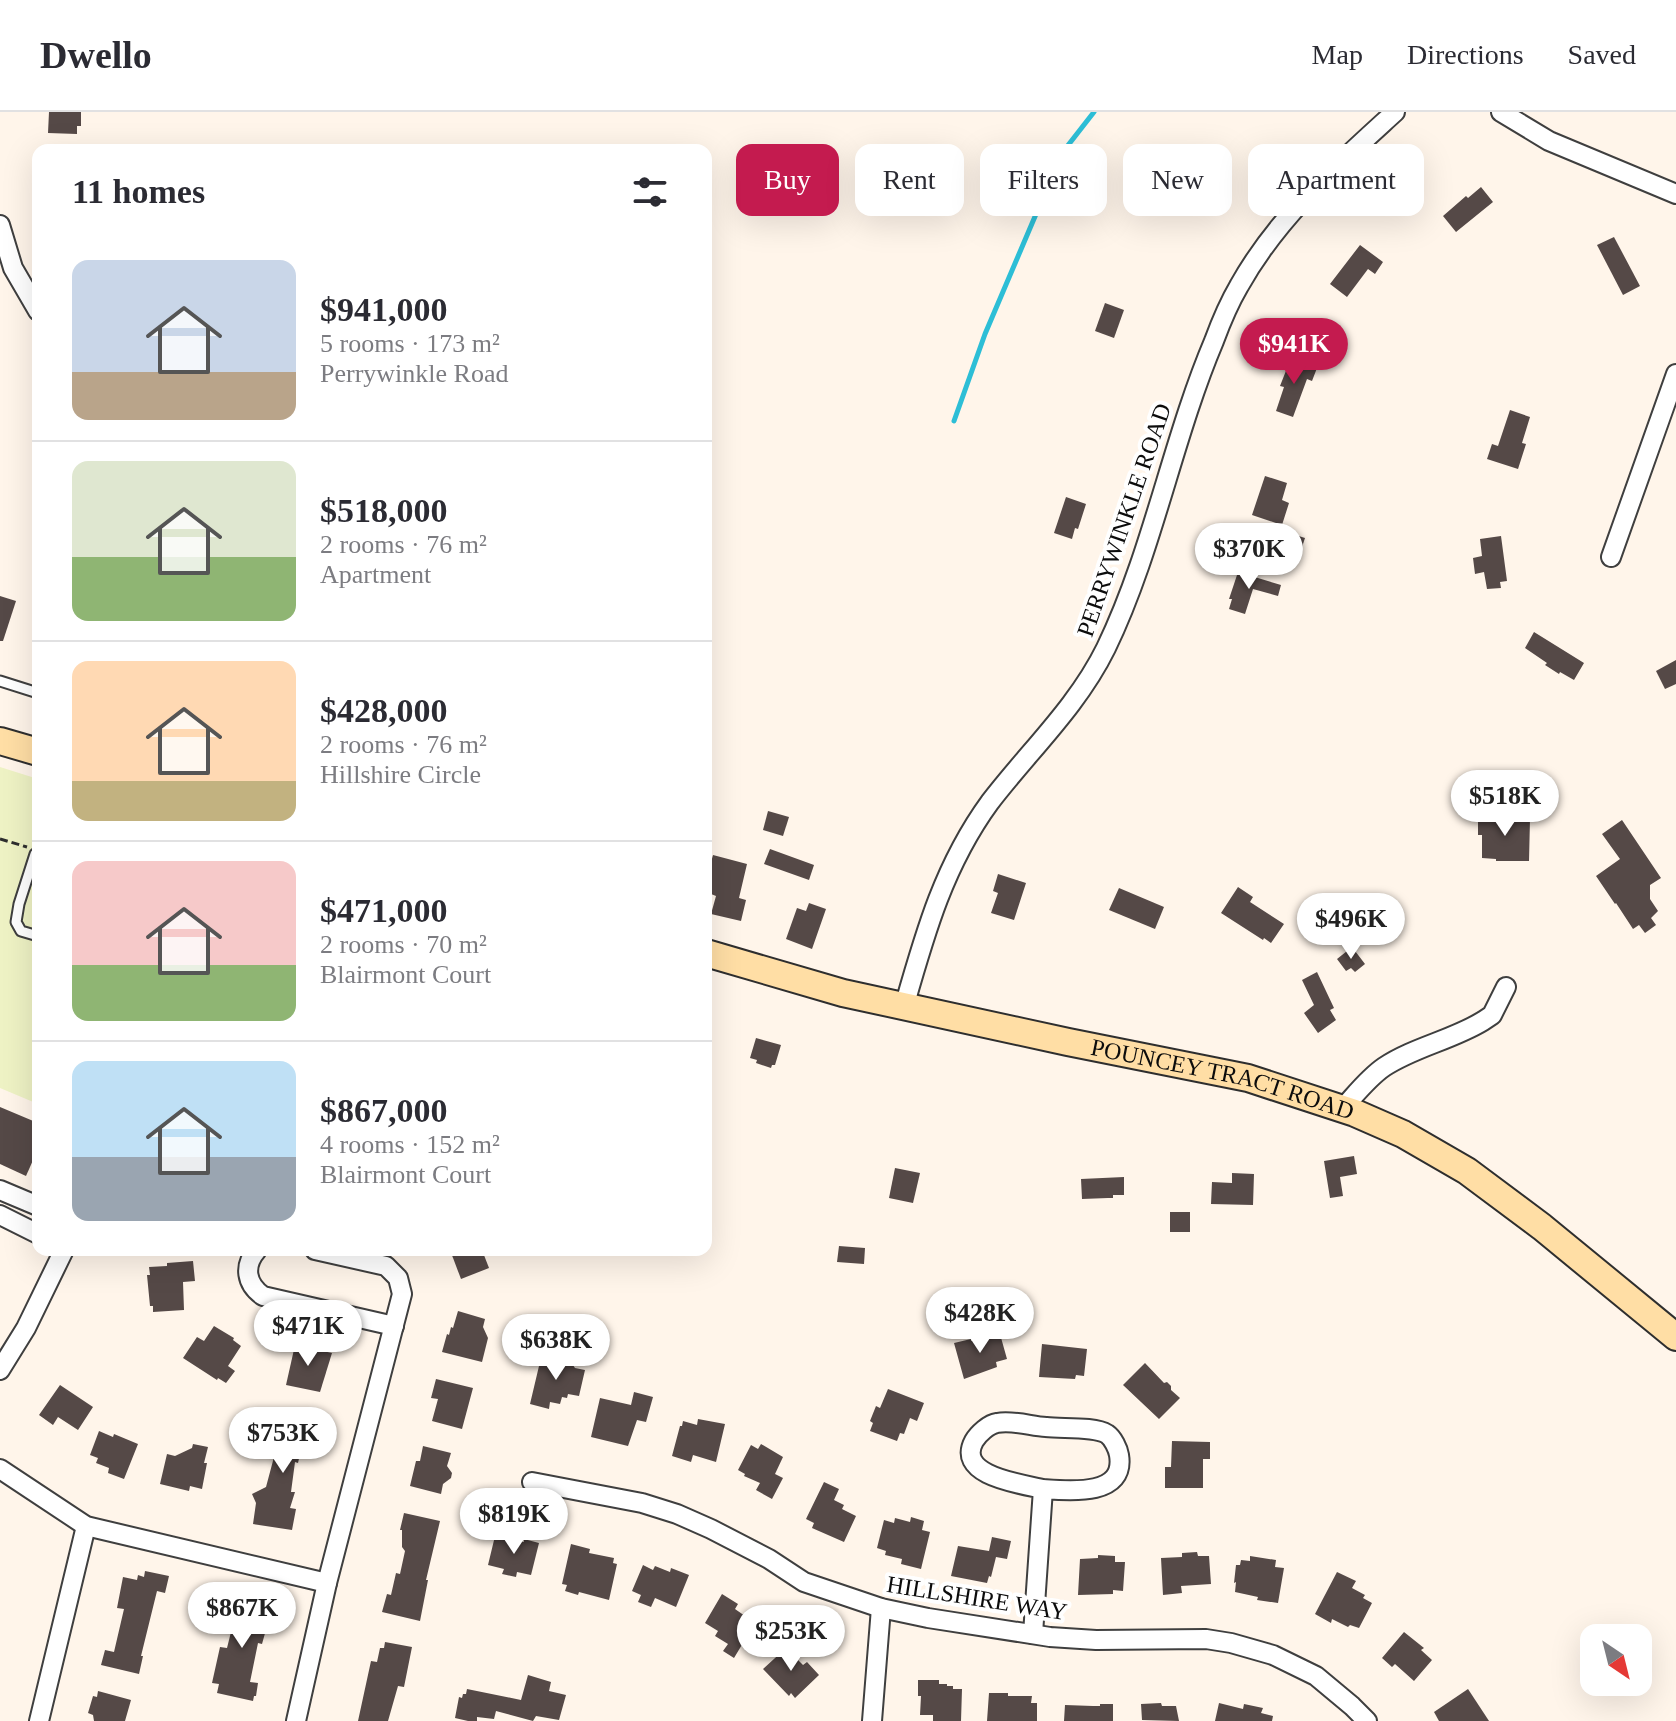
<!DOCTYPE html>
<html lang="en">
<head>
<meta charset="utf-8">
<style>
  :root { --surface:#fff; --page:#f2f2f3; --text:#2b2b33; --muted:#7c7c81; --line:#e1e1e2; --accent:#c41b4f }
  body { margin:0; font-family:"Times New Roman",serif; background:var(--page); color:var(--text); height:100vh; display:flex; flex-direction:column; font-size:30px; white-space:nowrap }
  * { box-sizing:border-box; margin:0 }
  p { font-size:26px; color:var(--muted) }
  .icon { flex:none; width:44px; height:44px; fill:none; stroke:currentColor; stroke-width:2; stroke-linecap:round; stroke-linejoin:round }
  .map { position:relative; flex:1; overflow:hidden }
  .panel { position:absolute; left:32px; top:32px; width:680px; height:1112px; display:flex; flex-direction:column; background:var(--surface); border-radius:16px; box-shadow:0 8px 32px #0002 }
  .panel>* { flex:none }
  .guide { position:absolute; left:736px; top:32px; width:760px; height:72px; display:flex; gap:16px }
  .needle { width:52px; rotate:145deg }
  .tools { position:absolute; left:1580px; top:1512px; display:grid; gap:16px }
  .tools a { display:grid; place-items:center; width:72px; height:72px; border-radius:16px; background:var(--surface); box-shadow:0 8px 32px #0002; font-size:40px }
  .price { position:absolute; translate:-50% -68px; padding:0 18px; border-radius:28px; background:#fff; color:#222; font-size:26px; line-height:52px; filter:drop-shadow(0 2px 4px #0008) }
  .price::after { content:''; position:absolute; left:50%; top:48px; width:24px; height:18px; margin-left:-12px; background:inherit; clip-path:polygon(0 0,100% 0,50% 100%) }
  .price.current { background:var(--accent); color:#fff }
  ul { padding:0; list-style:none }
  li { display:flex; align-items:center; gap:24px; height:200px; padding:0 40px }
  li+li { border-top:2px solid var(--line) }
  li span { display:grid; place-items:center; flex:none; width:224px; height:160px; border-radius:16px; color:#555 }
  li>.icon { margin-inline-start:auto }
  span .icon { width:96px; height:96px; fill:#fffc; stroke-width:1 }
  li b { font-size:34px }
  h2 { display:flex; justify-content:space-between; align-items:center; height:96px; padding:0 40px; font-size:34px }
  .chip { padding:0 28px; border-radius:16px; background:var(--surface); box-shadow:0 8px 32px #0002; font-size:28px; line-height:72px }
  .chip.current { background:var(--accent); color:#fff }
  header { display:flex; align-items:center; gap:48px; box-sizing:border-box; height:112px; padding:0 40px; background:var(--surface); border-bottom:2px solid var(--line) }
  header strong { font-size:38px }
  nav { display:flex; gap:44px; margin-inline-start:auto; font-size:28px }
  .map>svg:first-child { display:block }
  .pitch { fill:#eef2c4 }
  .lines { fill:none; stroke-linecap:round; stroke-linejoin:round }
  .stream { stroke:#2dbed6; stroke-width:5 }
  .building { fill:#554947 }
  .lane-casing { stroke:#3f3f3f; stroke-width:13 }
  .street-casing { stroke:#3f3f3f; stroke-width:22 }
  .secondary-casing { stroke:#2e2e2e; stroke-width:30 }
  .path { stroke:#2e2e2e; stroke-width:3; stroke-dasharray:8 4; stroke-linecap:butt }
  .lane { stroke:#fff; stroke-width:9 }
  .street { stroke:#fff; stroke-width:18 }
  .secondary { stroke:#ffdea5; stroke-width:26 }
  .labels { text-anchor:middle; stroke-width:8; stroke-linejoin:round; paint-order:stroke }
  .street-label { font-size:24px; fill:#0c0c0c; stroke:#fff }
</style>
</head>
<body>
<header>
<strong>Dwello</strong>
<nav><a>Map</a><a>Directions</a><a>Saved</a></nav>
</header>
<div class="map">
<svg width="1676" height="1609" viewBox="0 0 1676 1609">
  <rect width="100%" height="100%" fill="#fff5ea"/>
  <polygon class="pitch" points="0,655 38,667 38,992 0,976"/>
  <g class="lines">
    <polyline class="stream" points="954,309 985,222 1062,41 1094,0"/>
  </g>
  <g class="building">
    <polygon points="49,0 81,0 81,14 77,14 77,22 48,21"/>
    <polygon points="1196,35 1213,48 1197,70 1194,67 1184,82 1169,71"/>
    <polygon points="1481,75 1493,90 1456,120 1443,104 1466,84 1468,86"/>
    <polygon points="1614,125 1640,174 1623,183 1597,133"/>
    <polygon points="1360,133 1383,150 1375,162 1368,157 1347,185 1330,172"/>
    <polygon points="1105,191 1124,198 1114,226 1095,219"/>
    <polygon points="1291,246 1317,256 1312,269 1307,267 1293,305 1276,299 1284,275 1280,274"/>
    <polygon points="1510,298 1530,305 1522,331 1526,332 1518,357 1487,347 1492,332 1498,334"/>
    <polygon points="1265,364 1287,371 1282,388 1289,391 1282,413 1252,403"/>
    <polygon points="1066,385 1086,392 1078,417 1075,416 1072,427 1054,421"/>
    <polygon points="1280,418 1305,426 1301,438 1276,431"/>
    <polygon points="1501,424 1507,469 1500,470 1501,476 1487,477 1484,460 1475,462 1473,446 1482,444 1480,427"/>
    <polygon points="1238,460 1281,473 1278,484 1253,477 1245,502 1229,497 1232,487 1229,487"/>
    <polygon points="0,484 16,489 3,529 0,529"/>
    <polygon points="1534,520 1584,551 1574,568 1560,560 1559,562 1545,553 1547,551 1525,536"/>
    <polygon points="1676,548 1676,572 1665,577 1656,559"/>
    <polygon points="768,699 789,705 783,724 763,718"/>
    <polygon points="1512,702 1524,702 1530,707 1529,749 1496,749 1496,747 1482,746 1482,723 1478,723 1478,704 1510,705"/>
    <polygon points="1622,708 1661,766 1650,773 1650,787 1658,799 1651,806 1656,813 1645,821 1639,813 1633,817 1616,791 1615,792 1596,764 1620,747 1602,722"/>
    <polygon points="770,737 814,753 809,768 764,752"/>
    <polygon points="713,743 747,752 739,786 746,788 741,809 711,802 716,784 706,780 706,768"/>
    <polygon points="998,762 1026,771 1014,808 991,801 998,781 993,779"/>
    <polygon points="1238,775 1253,785 1250,790 1284,812 1271,831 1264,826 1263,828 1221,801"/>
    <polygon points="1119,776 1164,795 1155,817 1109,798"/>
    <polygon points="809,791 826,797 812,837 786,827 797,796 806,799"/>
    <polygon points="1352,835 1365,852 1355,860 1351,856 1346,859 1337,847"/>
    <polygon points="1317,860 1334,896 1330,898 1336,908 1318,921 1304,901 1314,893 1302,868"/>
    <polygon points="756,926 781,933 775,953 772,953 771,956 756,951 757,948 750,946"/>
    <polygon points="0,995 38,1011 38,1037 26,1064 0,1052"/>
    <polygon points="1354,1044 1357,1062 1340,1065 1343,1084 1330,1086 1324,1049"/>
    <polygon points="895,1056 920,1061 913,1091 889,1086"/>
    <polygon points="1232,1061 1254,1062 1253,1093 1211,1092 1212,1070 1232,1071"/>
    <polygon points="1124,1065 1124,1083 1113,1083 1113,1086 1108,1086 1082,1087 1081,1067"/>
    <rect x="1170" y="1100" width="20" height="20"/>
    <polygon points="839,1134 865,1136 864,1152 837,1150"/>
    <polygon points="450,1138 482,1138 489,1156 461,1167"/>
    <polygon points="193,1149 195,1169 183,1170 184,1198 153,1200 153,1194 150,1194 147,1163 150,1163 149,1155 167,1154 167,1151"/>
    <polygon points="458,1199 485,1207 483,1215 488,1226 482,1250 442,1240 447,1222 449,1223 451,1215 453,1216"/>
    <polygon points="214,1214 234,1226 233,1228 241,1234 228,1254 235,1259 226,1271 218,1266 217,1268 183,1246 197,1225 204,1229"/>
    <polygon points="1000,1222 1007,1247 996,1250 997,1255 964,1267 954,1231 971,1227 971,1229"/>
    <polygon points="1042,1232 1087,1237 1084,1264 1076,1263 1075,1267 1039,1265"/>
    <polygon points="295,1233 332,1241 320,1280 286,1273"/>
    <polygon points="558,1243 568,1246 575,1256 585,1258 579,1284 568,1282 567,1286 562,1285 560,1292 550,1290 549,1297 530,1292 539,1254"/>
    <polygon points="1145,1251 1164,1271 1167,1270 1171,1274 1171,1278 1180,1286 1159,1307 1123,1273"/>
    <polygon points="436,1267 473,1276 462,1317 432,1309 438,1287 431,1286"/>
    <polygon points="60,1273 93,1295 78,1318 58,1305 53,1313 39,1303"/>
    <polygon points="888,1277 924,1291 917,1309 910,1306 904,1322 900,1321 897,1329 870,1319 873,1311 870,1309 876,1294 880,1296"/>
    <polygon points="634,1280 653,1285 646,1310 637,1308 628,1334 591,1325 600,1286 631,1293"/>
    <polygon points="280,1304 317,1311 313,1330 303,1328 298,1351 295,1350 291,1380 295,1380 290,1396 296,1397 292,1418 253,1412 256,1391 252,1382 266,1375 274,1345 272,1344"/>
    <polygon points="698,1307 725,1312 716,1350 693,1343 691,1350 672,1344 680,1314 682,1314 683,1309 697,1313"/>
    <polygon points="99,1319 113,1325 114,1322 138,1332 124,1367 108,1361 109,1356 96,1351 98,1346 90,1343"/>
    <polygon points="1172,1329 1210,1330 1210,1347 1203,1347 1203,1376 1165,1376 1165,1355 1171,1355"/>
    <polygon points="193,1332 208,1335 204,1351 207,1351 202,1377 190,1374 189,1379 160,1372 167,1342 175,1344 192,1336"/>
    <polygon points="761,1332 783,1345 775,1362 783,1366 772,1387 756,1378 760,1371 744,1364 745,1362 738,1358 751,1333 758,1337"/>
    <polygon points="423,1334 451,1341 447,1354 452,1361 451,1366 443,1372 441,1382 410,1374 416,1349 420,1349"/>
    <polygon points="824,1370 839,1377 834,1388 844,1393 842,1397 856,1404 844,1430 812,1416 814,1411 806,1407"/>
    <polygon points="404,1401 440,1409 426,1468 428,1468 420,1509 382,1500 387,1482 391,1483 396,1461 400,1462 405,1439 402,1435 402,1418 400,1418"/>
    <polygon points="911,1405 924,1409 922,1418 930,1420 921,1457 901,1452 902,1447 885,1443 886,1439 877,1436 884,1408 894,1411 895,1406 910,1410"/>
    <polygon points="495,1424 524,1430 524,1427 539,1431 531,1463 517,1460 516,1465 502,1462 504,1457 488,1453"/>
    <polygon points="992,1425 1011,1429 1007,1447 996,1445 991,1465 989,1464 987,1471 951,1464 958,1434 989,1439"/>
    <polygon points="571,1432 590,1437 589,1441 614,1446 613,1451 617,1452 609,1488 579,1480 578,1483 565,1479 567,1473 562,1472"/>
    <polygon points="1197,1440 1198,1444 1209,1444 1211,1472 1181,1474 1182,1481 1163,1483 1161,1446 1182,1445 1182,1441"/>
    <polygon points="1098,1443 1115,1444 1115,1450 1125,1450 1123,1479 1113,1478 1113,1482 1078,1483 1080,1447 1098,1446"/>
    <polygon points="1250,1444 1276,1448 1275,1455 1284,1456 1278,1491 1257,1488 1258,1485 1235,1480 1236,1470 1234,1471 1236,1453 1240,1453 1241,1448 1250,1449"/>
    <polygon points="643,1453 653,1458 655,1454 670,1460 671,1456 689,1463 676,1495 655,1486 651,1495 638,1490 641,1483 632,1479"/>
    <polygon points="145,1459 169,1464 165,1481 157,1479 141,1544 143,1544 139,1562 101,1553 105,1538 114,1540 124,1497 117,1496 123,1465 137,1468 138,1463 144,1465"/>
    <polygon points="1337,1460 1356,1469 1352,1476 1365,1483 1363,1486 1372,1491 1359,1516 1350,1513 1348,1515 1332,1507 1331,1511 1315,1502"/>
    <polygon points="722,1482 738,1492 735,1497 755,1511 734,1546 723,1539 728,1532 715,1524 718,1519 705,1511"/>
    <polygon points="240,1484 268,1492 264,1505 269,1507 262,1532 258,1531 250,1570 258,1571 256,1584 254,1584 253,1589 217,1581 219,1572 212,1571 220,1535 227,1536 233,1512 229,1507 230,1501 237,1497"/>
    <polygon points="1404,1520 1424,1536 1421,1538 1432,1548 1414,1569 1395,1552 1392,1555 1382,1546"/>
    <polygon points="385,1530 412,1535 404,1575 398,1574 388,1609 358,1609 371,1549 377,1550 380,1536 384,1536"/>
    <polygon points="786,1536 803,1553 807,1550 819,1563 795,1586 791,1581 789,1584 763,1557"/>
    <polygon points="528,1563 551,1570 549,1579 566,1583 559,1608 536,1604 533,1609 496,1599 494,1607 477,1605 477,1609 468,1609 455,1606 459,1585 462,1586 463,1582 466,1582 467,1577 521,1588"/>
    <polygon points="918,1568 939,1568 939,1572 947,1572 947,1574 953,1574 953,1577 962,1577 961,1609 933,1609 933,1603 920,1603 921,1584 918,1584"/>
    <polygon points="1468,1577 1489,1609 1439,1609 1434,1600"/>
    <polygon points="98,1579 131,1588 125,1609 94,1609 93,1603 88,1601 93,1584 97,1585"/>
    <polygon points="989,1581 1008,1581 1008,1584 1032,1584 1031,1591 1037,1591 1037,1609 987,1609"/>
    <polygon points="1161,1591 1162,1594 1176,1594 1179,1609 1142,1608 1141,1592"/>
    <polygon points="1219,1591 1243,1597 1244,1592 1263,1596 1261,1601 1273,1604 1272,1609 1215,1609"/>
    <polygon points="1100,1592 1113,1592 1113,1609 1064,1609 1065,1593 1093,1594 1100,1594"/>
  </g>
  <g class="lines">
    <g class="lane-casing">
      <g id="lane">
        <polyline points="0,569 38,581"/>
        <polyline points="38,740 35,742 19,792 16,810 21,819 38,824"/>
      </g>
    </g>
    <g class="street-casing">
      <g id="street">
        <polyline points="1501,0 1549,29 1676,82"/>
        <polyline points="0,113 13,156 38,199"/>
        <polyline points="1611,445 1676,262"/>
        <path d="M904,895C925,821 944,753 990,690C1029,639 1077,595 1106,536C1153,439 1172,328 1214,229C1221,210 1229,191 1239,174C1278,104 1337,53 1395,0"/>
        <path d="M1343,996C1356,982 1368,966 1384,955C1414,935 1452,928 1483,909L1492,903L1506,875"/>
        <polyline points="0,1078 38,1094"/>
        <polyline points="0,1103 38,1122"/>
        <path d="M257,1138C243,1154 246,1172 263,1184L394,1214"/>
        <polyline points="0,1258 26,1216 64,1138"/>
        <polyline points="0,1357 86,1414 327,1471"/>
        <polyline points="532,1370 642,1391 677,1402 711,1417 769,1447 804,1470 881,1496 928,1506 1050,1525 1096,1528 1206,1527 1231,1531 1273,1543 1316,1564 1352,1594 1367,1609"/>
        <path d="M1033,1522L1043,1377C1069,1379 1126,1385 1119,1343C1118,1337 1113,1326 1107,1322C1094,1314 1062,1317 1046,1315C1031,1314 1013,1308 997,1311C989,1312 978,1322 974,1329C955,1364 1022,1372 1043,1377"/>
        <polyline points="39,1609 86,1414"/>
        <polyline points="296,1609 327,1471 402,1182 398,1166 386,1154 315,1138"/>
        <polyline points="872,1609 881,1496"/>
      </g>
    </g>
    <g class="secondary-casing">
      <g id="secondary">
        <polyline points="0,629 38,640"/>
        <path id="s1" d="M706,841L843,881L1068,930L1248,966L1355,1001L1403,1022L1467,1059L1542,1115L1676,1225"/>
      </g>
    </g>
    <polyline class="path" points="0,727 27,735"/>
    <use href="#lane" class="lane"/>
    <use href="#street" class="street"/>
    <use href="#secondary" class="secondary"/>
  </g>
  <g class="labels">
    <g class="street-label">
      <text transform="translate(1124 408) rotate(-71)" y="8">PERRYWINKLE ROAD</text>
      <text dy="8" stroke="none"><textPath href="#s1" startOffset="532">POUNCEY TRACT ROAD</textPath></text>
      <text transform="translate(977 1486) rotate(9)" y="8">HILLSHIRE WAY</text>
    </g>
  </g>
</svg>
<div class="tools">
<a><svg class="needle" viewBox="-14 -14 28 28"><path d="M0-13l5 13h-10z" fill="#e53935"/><path d="M0 13l5-13h-10z" fill="#7c7c81"/></svg></a>
</div>
<b class="price current" style="left:1294px;top:274px">$941K</b>
<b class="price" style="left:1249px;top:479px">$370K</b>
<b class="price" style="left:1505px;top:726px">$518K</b>
<b class="price" style="left:1351px;top:849px">$496K</b>
<b class="price" style="left:980px;top:1243px">$428K</b>
<b class="price" style="left:308px;top:1256px">$471K</b>
<b class="price" style="left:556px;top:1270px">$638K</b>
<b class="price" style="left:283px;top:1363px">$753K</b>
<b class="price" style="left:514px;top:1444px">$819K</b>
<b class="price" style="left:242px;top:1538px">$867K</b>
<b class="price" style="left:791px;top:1561px">$253K</b>
<div class="guide">
<a class="chip current">Buy</a>
<a class="chip">Rent</a>
<a class="chip">Filters</a>
<a class="chip">New</a>
<a class="chip">Apartment</a>
</div>
<section class="panel">
<h2>11 homes<svg class="icon" aria-label="filters" viewBox="0 0 24 24"><path d="M4 7h16M4 17h16"/><circle cx="9" cy="7" r="2"/><circle cx="15" cy="17" r="2"/></svg></h2>
<ul>
<li><span style="background:linear-gradient(#c9d6e8 70%,#b9a48a 0)"><svg class="icon" aria-label="home" viewBox="0 0 24 24"><path d="M3 11l9-7 9 7M6 9v11h12V9"/></svg></span><div><b>$941,000</b><p>5 rooms · 173 m²</p><p>Perrywinkle Road</p></div></li>
<li><span style="background:linear-gradient(#dfe7d0 60%,#8fb573 0)"><svg class="icon" aria-label="home" viewBox="0 0 24 24"><path d="M3 11l9-7 9 7M6 9v11h12V9"/></svg></span><div><b>$518,000</b><p>2 rooms · 76 m²</p><p>Apartment</p></div></li>
<li><span style="background:linear-gradient(#ffd9b3 75%,#c2b280 0)"><svg class="icon" aria-label="home" viewBox="0 0 24 24"><path d="M3 11l9-7 9 7M6 9v11h12V9"/></svg></span><div><b>$428,000</b><p>2 rooms · 76 m²</p><p>Hillshire Circle</p></div></li>
<li><span style="background:linear-gradient(#f6c9c9 65%,#8fb573 0)"><svg class="icon" aria-label="home" viewBox="0 0 24 24"><path d="M3 11l9-7 9 7M6 9v11h12V9"/></svg></span><div><b>$471,000</b><p>2 rooms · 70 m²</p><p>Blairmont Court</p></div></li>
<li><span style="background:linear-gradient(#bfe0f5 60%,#9aa5b1 0)"><svg class="icon" aria-label="home" viewBox="0 0 24 24"><path d="M3 11l9-7 9 7M6 9v11h12V9"/></svg></span><div><b>$867,000</b><p>4 rooms · 152 m²</p><p>Blairmont Court</p></div></li>
</ul>
</section>
</div>
</body>
</html>
